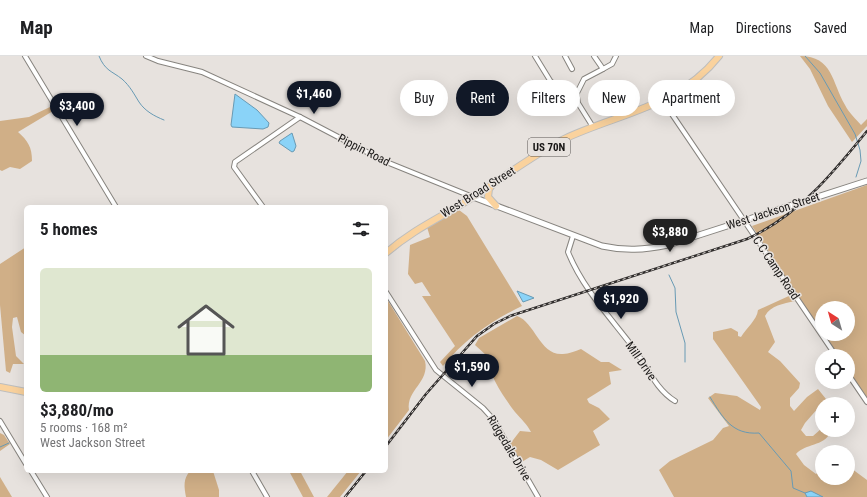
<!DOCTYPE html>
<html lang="en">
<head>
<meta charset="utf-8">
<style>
  :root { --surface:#fff; --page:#f2f2f2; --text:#202124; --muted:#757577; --line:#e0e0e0; --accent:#111827 }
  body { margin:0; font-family:"Roboto Condensed",sans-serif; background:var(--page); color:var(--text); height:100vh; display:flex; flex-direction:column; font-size:15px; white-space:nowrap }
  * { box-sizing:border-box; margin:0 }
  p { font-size:13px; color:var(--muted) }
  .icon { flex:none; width:22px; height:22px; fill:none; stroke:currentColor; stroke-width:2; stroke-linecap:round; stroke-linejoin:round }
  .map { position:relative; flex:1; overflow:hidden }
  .sheet { position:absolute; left:24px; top:149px; width:364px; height:268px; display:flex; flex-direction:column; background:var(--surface); border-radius:6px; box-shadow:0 4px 16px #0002 }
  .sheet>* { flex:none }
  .top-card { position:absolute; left:400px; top:24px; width:380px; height:36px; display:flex; gap:8px }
  .needle { width:26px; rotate:323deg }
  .controls { position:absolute; left:815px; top:245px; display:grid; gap:8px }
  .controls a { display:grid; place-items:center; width:40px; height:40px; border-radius:50%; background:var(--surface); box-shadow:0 4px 16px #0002; font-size:20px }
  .price { position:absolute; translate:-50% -34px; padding:0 9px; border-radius:14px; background:var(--accent); color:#fff; font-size:13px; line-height:26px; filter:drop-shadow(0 1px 2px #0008) }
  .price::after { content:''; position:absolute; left:50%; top:24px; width:12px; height:9px; margin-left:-6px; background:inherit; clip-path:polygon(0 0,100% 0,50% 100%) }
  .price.on { background:#222; color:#fff }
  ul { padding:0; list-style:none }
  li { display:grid; align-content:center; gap:8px; height:212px; padding:0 16px }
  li+li { border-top:1px solid var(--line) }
  li span { display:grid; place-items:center; height:124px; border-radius:6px; color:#555 }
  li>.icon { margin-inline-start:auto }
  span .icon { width:72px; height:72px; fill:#fffc; stroke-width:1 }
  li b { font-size:17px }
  h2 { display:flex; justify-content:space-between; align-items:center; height:48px; padding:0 16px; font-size:17px }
  .tag { padding:0 14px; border-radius:18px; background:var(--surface); box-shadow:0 4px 16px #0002; font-size:14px; line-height:36px }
  .tag.on { background:var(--accent); color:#fff }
  header { display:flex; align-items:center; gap:24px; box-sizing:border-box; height:56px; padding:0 20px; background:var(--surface); border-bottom:1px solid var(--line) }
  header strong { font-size:19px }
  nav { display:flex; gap:22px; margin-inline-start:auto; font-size:14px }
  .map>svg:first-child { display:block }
  .green { fill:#d0af87 }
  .water { fill:#8ad3f8; stroke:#689ab4 }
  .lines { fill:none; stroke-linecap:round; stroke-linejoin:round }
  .stream { stroke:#689ab4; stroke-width:1 }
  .minor-casing { stroke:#87847f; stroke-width:6 }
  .tertiary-casing { stroke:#87847f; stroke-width:7 }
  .primary-casing { stroke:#bebebd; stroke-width:8 }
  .minor { stroke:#fff; stroke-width:4 }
  .tertiary { stroke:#fff; stroke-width:5 }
  .primary { stroke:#fad29d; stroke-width:6 }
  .rail-casing { stroke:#312e2d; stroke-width:2.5 }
  .rail { stroke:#e7e2de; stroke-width:1; stroke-dasharray:3; stroke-linecap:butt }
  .labels { text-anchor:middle; stroke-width:3; stroke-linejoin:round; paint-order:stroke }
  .shield { fill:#e7e2de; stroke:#565351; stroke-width:1 }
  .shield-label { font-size:11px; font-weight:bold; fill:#181615 }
  .street-label { font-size:12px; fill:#181615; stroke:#e7e2de }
</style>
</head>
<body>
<header>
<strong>Map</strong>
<nav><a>Map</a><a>Directions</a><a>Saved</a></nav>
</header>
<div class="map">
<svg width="867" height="441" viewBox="0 0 867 441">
  <rect width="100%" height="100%" fill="#e7e2de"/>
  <g class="green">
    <path d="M800,0C833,0 832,27 845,49C849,57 856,63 861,69L867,63V70L852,86L828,50L810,13Z"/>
    <path d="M50,51L53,55L18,76C28,85 32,91 32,105L20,113L10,111L2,115L0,114V65L29,61Z"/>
    <polygon points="867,129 867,342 848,314 848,300 838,300 823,278 848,278 848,252 822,252 822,276 752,170"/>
    <path d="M459,154L467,160L522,250C491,265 465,283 443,310L440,306L455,290L422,240H431L422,226L415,228L408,218L410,189L430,181L427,171Z"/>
    <polygon points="26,191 26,280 21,276 17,261 13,262 12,271 16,300 24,308 13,308 10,317 6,315 0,249 0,208"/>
    <path d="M791,239L795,245C783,248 771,249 765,260L775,286L768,296L780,305L800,327L799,332L790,342V350L794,355L807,341L818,333L826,343L805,367L801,374L806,380H813L821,373L831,376C823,391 806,387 796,398L804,409L816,418L822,412V422H848V410L867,424V441H674L659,414L670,405L713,384L723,372L729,370L708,342L715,337L737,340L760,354L761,351L713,283V276L731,272L738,276V280L741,281C746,272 757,264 758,254Z"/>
    <path d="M386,245H388L425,305C430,326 406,334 409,354L386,384Z"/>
    <path d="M517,260C535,266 540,300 563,298C569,298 575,295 581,293L601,306H609L622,314L609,316L611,328L587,343L589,347L599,352L610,363L593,375L600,389L558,414L541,404L530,401L520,407L510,388L520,375L531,376C527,368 521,363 515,356C503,340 489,320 487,300L475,289L479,282Z"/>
    <polygon points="0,377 4,379 10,388 0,395"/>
    <path d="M190,415H213L219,434V441H186C184,431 183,423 190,415Z"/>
    <polygon points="289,415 300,415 314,441 303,441"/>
    <polygon points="348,415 361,415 340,441 327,441"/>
    <polygon points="0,421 12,441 0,441"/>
  </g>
  <g class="water">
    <polygon points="235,38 257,54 269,67 268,71 263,73 232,71 231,69"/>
    <polygon points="292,77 296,90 294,95 292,96 279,87 280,85"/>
    <polygon points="517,235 532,241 534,242 523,246"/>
    <polygon points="811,435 823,441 807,441 805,437"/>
  </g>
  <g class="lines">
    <g class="stream">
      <path d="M99,0C105,15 112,15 122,23C130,30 134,38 139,46C145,55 154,60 164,64"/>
      <polyline points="805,0 820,17 855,78 860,94 861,105 856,121"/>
      <polyline points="669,219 675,232 676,256 685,287 685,306"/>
      <path d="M710,341C723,362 732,379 759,377L791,415L793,432L805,437"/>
      <polyline points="0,391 9,387"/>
    </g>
    <g class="minor-casing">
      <g id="minor">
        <polyline points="25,0 116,151"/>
        <polyline points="146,0 158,5 202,16 300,61 384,105 473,141"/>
        <polyline points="535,0 551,26 576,35 578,47 593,71"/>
        <polyline points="565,0 572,13"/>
        <polyline points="594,0 603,13 612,8 616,0"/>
        <polyline points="577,37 584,23 603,13"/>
        <polyline points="663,45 836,300"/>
        <polyline points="263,151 234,111 235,106 300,61"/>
        <path d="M573,180L568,196C582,231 609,260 632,290C646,308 655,333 675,345"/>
        <polyline points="386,236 436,314 483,352 493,363 538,441"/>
        <polyline points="848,318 867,346"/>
        <polyline points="0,365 26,408"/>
        <polyline points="31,415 47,441"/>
        <polyline points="252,415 267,441"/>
      </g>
    </g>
    <g class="tertiary-casing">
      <path id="tertiary" d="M473,141L602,190C625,195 644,194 668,189L867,125"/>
    </g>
    <g class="primary-casing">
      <g id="primary">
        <polyline points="492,129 489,133 488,141 496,150"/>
        <path d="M386,197C415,172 444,160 475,140C504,121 533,99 564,83C619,57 679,51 719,0"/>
        <polyline points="0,331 26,336"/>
      </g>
    </g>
    <use href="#minor" class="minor"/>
    <use href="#tertiary" class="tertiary"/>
    <use href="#primary" class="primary"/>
    <g class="rail-casing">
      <g id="rail">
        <path d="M386,390L426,338L477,280L494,268L510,260L747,183C799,159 832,118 867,75"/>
        <polyline points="345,441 366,415"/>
      </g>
    </g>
    <use href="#rail" class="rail"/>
  </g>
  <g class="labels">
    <rect class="shield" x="528" y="82" width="42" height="18" rx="3"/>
    <g class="shield-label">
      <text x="549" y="95">US 70N</text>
    </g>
    <g class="street-label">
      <text transform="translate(364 94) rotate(27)" y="4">Pippin Road</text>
      <text transform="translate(478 136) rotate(-32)" y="4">West Broad Street</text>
      <text transform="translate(773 155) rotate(-18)" y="4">West Jackson Street</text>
      <text transform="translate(776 212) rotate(56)" y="4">C C Camp Road</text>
      <text transform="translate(641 305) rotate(55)" y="4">Mill Drive</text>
      <text transform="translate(509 392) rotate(59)" y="4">Ridgedale Drive</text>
    </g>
  </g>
</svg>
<div class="controls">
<a><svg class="needle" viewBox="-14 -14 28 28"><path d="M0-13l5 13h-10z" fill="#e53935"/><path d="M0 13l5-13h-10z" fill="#757577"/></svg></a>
<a><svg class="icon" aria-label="locate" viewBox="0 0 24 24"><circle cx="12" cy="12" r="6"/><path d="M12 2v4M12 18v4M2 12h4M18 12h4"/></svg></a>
<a>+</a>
<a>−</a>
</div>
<b class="price" style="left:314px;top:59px">$1,460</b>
<b class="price" style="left:77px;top:71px">$3,400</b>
<b class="price on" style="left:670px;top:197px">$3,880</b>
<b class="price" style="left:621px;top:264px">$1,920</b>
<b class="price" style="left:472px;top:332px">$1,590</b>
<div class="top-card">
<a class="tag">Buy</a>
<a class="tag on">Rent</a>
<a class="tag">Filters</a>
<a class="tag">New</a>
<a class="tag">Apartment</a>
</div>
<section class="sheet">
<h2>5 homes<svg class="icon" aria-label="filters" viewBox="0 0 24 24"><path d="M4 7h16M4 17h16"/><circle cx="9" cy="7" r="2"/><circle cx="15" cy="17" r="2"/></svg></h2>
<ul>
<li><span style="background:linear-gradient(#dfe7d0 70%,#8fb573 0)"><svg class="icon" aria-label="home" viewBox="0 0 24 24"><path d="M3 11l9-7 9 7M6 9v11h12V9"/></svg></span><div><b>$3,880/mo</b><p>5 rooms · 168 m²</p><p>West Jackson Street</p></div></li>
</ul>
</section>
</div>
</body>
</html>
